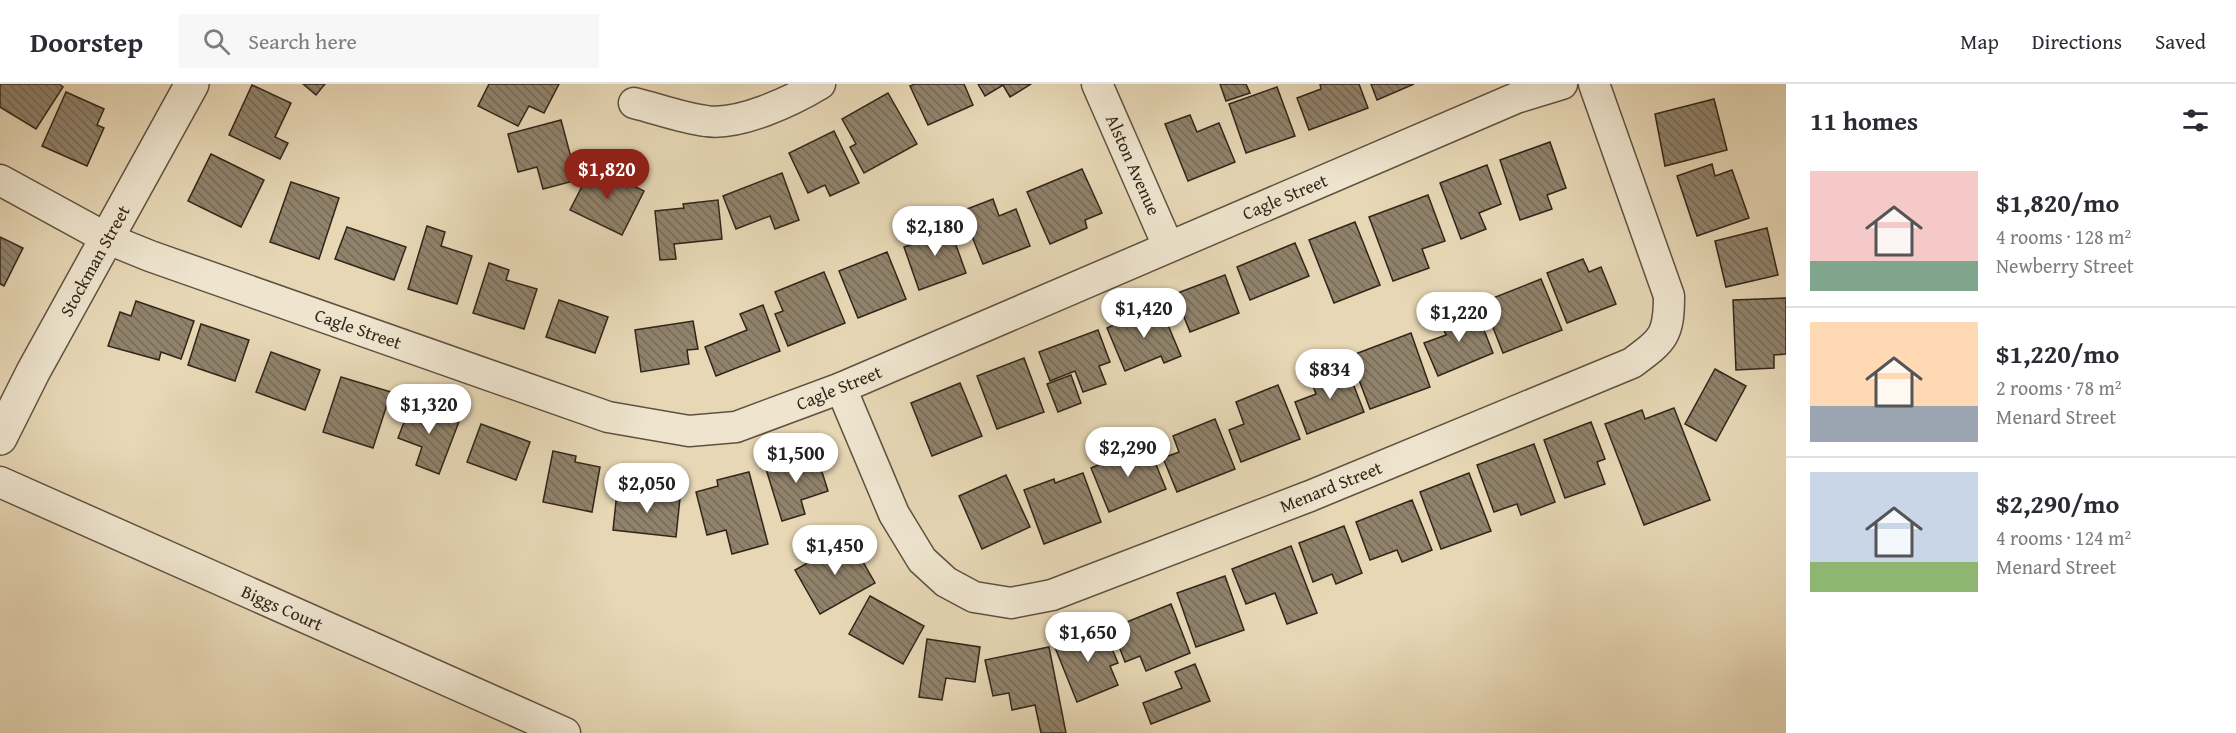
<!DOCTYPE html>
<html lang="en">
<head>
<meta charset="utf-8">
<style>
  :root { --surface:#fff; --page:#f7f7f7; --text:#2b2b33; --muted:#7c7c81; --line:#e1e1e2; --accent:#8f2418 }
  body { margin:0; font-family:"Gentium Book Plus",serif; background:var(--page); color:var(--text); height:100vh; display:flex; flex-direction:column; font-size:22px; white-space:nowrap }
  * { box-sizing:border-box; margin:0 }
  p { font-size:20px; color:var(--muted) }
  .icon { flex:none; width:33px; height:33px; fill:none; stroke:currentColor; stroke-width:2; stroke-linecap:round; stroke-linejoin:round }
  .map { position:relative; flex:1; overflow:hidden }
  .details { display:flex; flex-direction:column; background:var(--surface); width:450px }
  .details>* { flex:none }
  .price { position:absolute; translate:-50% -51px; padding:0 14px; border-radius:21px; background:#fff; color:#222; font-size:20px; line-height:39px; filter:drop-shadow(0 2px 3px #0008) }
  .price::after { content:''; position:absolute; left:50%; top:36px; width:18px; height:14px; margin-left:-9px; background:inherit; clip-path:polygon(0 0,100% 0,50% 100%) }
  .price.on { background:var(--accent); color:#fff }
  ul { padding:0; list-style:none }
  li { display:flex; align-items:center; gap:18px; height:150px; padding:0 24px }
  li+li { border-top:2px solid var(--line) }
  li span { display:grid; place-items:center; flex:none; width:168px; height:120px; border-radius:0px; color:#555 }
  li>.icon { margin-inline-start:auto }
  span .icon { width:72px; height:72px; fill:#fffc; stroke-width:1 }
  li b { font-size:26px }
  h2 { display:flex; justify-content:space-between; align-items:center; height:72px; padding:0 24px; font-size:26px }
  header { display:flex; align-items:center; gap:36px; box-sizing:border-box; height:84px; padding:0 30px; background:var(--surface); border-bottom:2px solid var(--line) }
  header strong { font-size:28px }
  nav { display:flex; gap:33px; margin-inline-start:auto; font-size:21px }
  .search { width:420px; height:54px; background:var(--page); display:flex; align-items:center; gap:15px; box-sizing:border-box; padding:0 21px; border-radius:0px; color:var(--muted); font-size:22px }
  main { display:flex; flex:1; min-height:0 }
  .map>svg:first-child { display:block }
  .building { fill:url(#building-back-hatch); stroke:#32261a; stroke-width:1.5 }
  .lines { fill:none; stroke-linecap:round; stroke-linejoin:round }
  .minor-casing { stroke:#5f5241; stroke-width:33 }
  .tertiary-casing { stroke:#5f5241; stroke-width:36 }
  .minor { stroke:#efe5cf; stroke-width:30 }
  .tertiary { stroke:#efe5cf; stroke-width:33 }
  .labels { text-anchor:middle; stroke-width:6; stroke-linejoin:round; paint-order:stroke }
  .street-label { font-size:18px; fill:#32261a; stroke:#efe5cf }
</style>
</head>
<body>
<header>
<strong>Doorstep</strong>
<div class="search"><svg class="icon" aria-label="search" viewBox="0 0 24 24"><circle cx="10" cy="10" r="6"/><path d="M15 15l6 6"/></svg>Search here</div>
<nav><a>Map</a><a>Directions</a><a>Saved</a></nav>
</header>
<main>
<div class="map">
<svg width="1786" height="649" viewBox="0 0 1786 649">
  <defs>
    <pattern id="building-back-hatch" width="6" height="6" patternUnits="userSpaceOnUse" patternTransform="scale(1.5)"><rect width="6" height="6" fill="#90826b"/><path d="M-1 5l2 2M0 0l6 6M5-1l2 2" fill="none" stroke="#766a57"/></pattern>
  </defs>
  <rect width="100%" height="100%" fill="#e7d7b5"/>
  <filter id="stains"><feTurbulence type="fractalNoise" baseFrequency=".00333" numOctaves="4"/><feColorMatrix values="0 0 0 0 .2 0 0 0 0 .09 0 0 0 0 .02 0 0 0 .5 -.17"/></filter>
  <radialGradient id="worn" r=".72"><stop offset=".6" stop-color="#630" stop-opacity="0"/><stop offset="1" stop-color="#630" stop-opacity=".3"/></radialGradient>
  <g class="building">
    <polygon points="0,0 59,0 63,3 36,45 0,23"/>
    <polygon points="303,0 325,0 316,11"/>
    <polygon points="489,0 559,0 544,29 529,22 518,42 478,22"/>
    <polygon points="915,0 964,0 973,21 928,41 910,2"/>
    <polygon points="978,0 1031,0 1010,13 1003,1 985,12"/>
    <polygon points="1220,0 1246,0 1250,9 1226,17"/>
    <polygon points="1320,0 1359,0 1368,24 1309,46 1297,14 1321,5"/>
    <polygon points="1371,0 1414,0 1377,16"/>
    <polygon points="252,1 291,19 275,53 288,59 280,75 229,51"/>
    <polygon points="1277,3 1295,52 1246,69 1229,20"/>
    <polygon points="66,8 104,25 97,41 104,44 87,82 42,62"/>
    <polygon points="888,9 917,60 864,89 850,63 856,60 842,35"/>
    <polygon points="1714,15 1727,66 1665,82 1655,30"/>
    <polygon points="1190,31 1197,48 1219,39 1235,78 1188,97 1165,40"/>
    <polygon points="561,36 577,96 543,105 537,83 518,88 508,50"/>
    <polygon points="834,47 859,99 830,112 825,101 808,109 789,69"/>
    <polygon points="1550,58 1566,104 1547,111 1552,125 1520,136 1500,76"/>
    <polygon points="211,70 264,96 241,143 188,117"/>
    <polygon points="1712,80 1715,92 1732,86 1749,134 1697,152 1677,92"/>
    <polygon points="593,81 644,107 622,151 570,126"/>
    <polygon points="1487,81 1501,120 1479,129 1486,145 1461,155 1440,99"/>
    <polygon points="1082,85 1102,129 1085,136 1087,144 1050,160 1027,108"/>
    <polygon points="782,89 799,136 775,145 770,132 736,145 723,112"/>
    <polygon points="291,98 339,114 319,175 270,158"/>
    <polygon points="1428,111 1445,157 1422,165 1429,184 1393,197 1369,133"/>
    <polygon points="993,115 999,132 1016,125 1030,162 983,180 962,127"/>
    <polygon points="718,116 722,155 674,160 676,175 660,176 655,127 684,124 683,120"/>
    <polygon points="947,136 966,189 919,206 904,163 932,154 928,143"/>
    <polygon points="1355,138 1380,201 1334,219 1309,156"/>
    <polygon points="427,142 445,148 441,162 472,172 457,220 408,205"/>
    <polygon points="347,143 406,163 394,196 335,175"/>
    <polygon points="1767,144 1778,191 1726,203 1715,157"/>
    <polygon points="0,153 23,164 4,202 0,200"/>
    <polygon points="1295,159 1309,192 1250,216 1237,183"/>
    <polygon points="887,168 906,215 858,234 839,187"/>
    <polygon points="1583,175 1589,188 1601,183 1616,220 1567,239 1547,189"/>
    <polygon points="489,179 509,186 506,196 537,205 524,245 473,229"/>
    <polygon points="824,188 845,239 788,262 775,230 783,227 775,208"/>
    <polygon points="1225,191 1239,229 1190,248 1175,210"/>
    <polygon points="1541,195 1562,246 1503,269 1483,218"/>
    <polygon points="1786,214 1786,270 1774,271 1774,284 1736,286 1733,216"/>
    <polygon points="559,216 608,233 595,269 546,253"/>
    <polygon points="136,217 194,237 181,275 161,268 159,276 108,262 120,228 131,232"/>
    <polygon points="763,221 780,267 716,292 705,263 747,246 740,230"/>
    <polygon points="1160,222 1181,272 1164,279 1161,272 1125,287 1107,244"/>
    <polygon points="1475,223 1493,269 1438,292 1424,259 1446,251 1440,237"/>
    <polygon points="693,237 698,265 687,266 689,280 641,288 635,246"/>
    <polygon points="201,240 249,256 235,297 188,281"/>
    <polygon points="1098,246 1110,278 1099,282 1106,300 1083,308 1075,287 1050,297 1039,268"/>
    <polygon points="1411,249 1430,303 1370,325 1350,272"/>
    <polygon points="271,268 320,286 305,326 256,308"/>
    <polygon points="1024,274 1044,328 997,345 977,292"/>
    <polygon points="1345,279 1364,328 1307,350 1295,318 1316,310 1309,292"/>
    <polygon points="1715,285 1746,302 1716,357 1685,340"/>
    <polygon points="1071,291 1081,319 1058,328 1047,300"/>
    <polygon points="341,293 391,308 373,364 323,348"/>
    <polygon points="960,299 982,352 932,372 911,319"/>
    <polygon points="1278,301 1300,355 1241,378 1229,346 1244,340 1236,318"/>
    <polygon points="412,317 460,335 439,390 416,381 422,363 398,354"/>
    <polygon points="1674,324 1710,416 1644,441 1605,340 1642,326 1645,335"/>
    <polygon points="1215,335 1235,385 1177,408 1163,374 1179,368 1173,352"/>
    <polygon points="1591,338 1605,375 1597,378 1605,400 1565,414 1544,356"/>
    <polygon points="481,340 530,358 516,396 467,378"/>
    <polygon points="1534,360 1555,418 1521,431 1517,420 1494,428 1477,381"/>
    <polygon points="1148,361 1166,405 1109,428 1091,384"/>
    <polygon points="553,367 576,372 575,378 600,383 592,428 543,418"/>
    <polygon points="816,369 828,407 801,416 805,430 782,437 766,385"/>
    <polygon points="749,388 768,460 732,470 726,446 707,451 696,408 718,402 717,396"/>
    <polygon points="1083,389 1101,438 1044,460 1024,406 1054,395 1055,399"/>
    <polygon points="1469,389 1491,447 1441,465 1420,408"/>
    <polygon points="1006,391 1030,443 982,465 959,412"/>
    <polygon points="617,408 680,414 676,453 613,446"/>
    <polygon points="1412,416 1432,466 1402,478 1397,466 1370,476 1356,438"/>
    <polygon points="1344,442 1362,489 1336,500 1332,490 1313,498 1299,459"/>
    <polygon points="850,455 875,499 820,530 795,486"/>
    <polygon points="1291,462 1317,529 1287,540 1275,509 1246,520 1232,485"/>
    <polygon points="1225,492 1244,546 1196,563 1177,509"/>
    <polygon points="870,512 924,542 903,580 849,550"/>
    <polygon points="1171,520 1190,569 1146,587 1140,572 1125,578 1112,544"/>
    <polygon points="1102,541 1118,579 1110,582 1118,601 1077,618 1054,561"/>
    <polygon points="927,555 980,563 975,598 946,594 942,616 919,613"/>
    <polygon points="1049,563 1066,649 1041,649 1035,621 1012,626 1009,609 993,612 985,576"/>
    <polygon points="1195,580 1210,617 1151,640 1143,619 1182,604 1175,588"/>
  </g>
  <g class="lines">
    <g class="minor-casing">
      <g id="minor">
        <polyline points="1097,0 1168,162"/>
        <path d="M634,19C658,25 682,34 706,37C739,42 792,17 820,0"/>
        <polyline points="0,96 108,155 150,172 608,333 689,347 736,343 841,304 1516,14 1562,0"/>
        <path d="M841,304L894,430L922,476L946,498L974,513L1011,519L1052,511L1310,412L1632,279C1663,256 1669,252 1669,212L1594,0"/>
        <polyline points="0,398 565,649"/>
      </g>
    </g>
    <g class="tertiary-casing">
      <polyline id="tertiary" points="0,354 33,288 192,0"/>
    </g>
    <use href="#minor" class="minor"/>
    <use href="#tertiary" class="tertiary"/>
  </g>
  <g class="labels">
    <g class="street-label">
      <text transform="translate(1133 81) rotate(66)" y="6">Alston Avenue</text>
      <text transform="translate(1285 113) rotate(-23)" y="6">Cagle Street</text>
      <text transform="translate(95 177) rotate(-61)" y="6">Stockman Street</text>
      <text transform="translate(358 245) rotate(19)" y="6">Cagle Street</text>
      <text transform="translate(839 304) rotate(-22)" y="6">Cagle Street</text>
      <text transform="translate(1331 403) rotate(-22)" y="6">Menard Street</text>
      <text transform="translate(282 524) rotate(24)" y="6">Biggs Court</text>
    </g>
  </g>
  <rect width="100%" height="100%" filter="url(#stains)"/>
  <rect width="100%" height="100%" fill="url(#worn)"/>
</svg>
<b class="price on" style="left:607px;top:116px">$1,820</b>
<b class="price" style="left:935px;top:173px">$2,180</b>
<b class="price" style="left:1144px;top:255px">$1,420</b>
<b class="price" style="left:1459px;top:259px">$1,220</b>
<b class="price" style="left:1330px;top:316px">$834</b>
<b class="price" style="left:429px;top:351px">$1,320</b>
<b class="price" style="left:1128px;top:394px">$2,290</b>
<b class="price" style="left:796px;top:400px">$1,500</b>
<b class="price" style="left:647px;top:430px">$2,050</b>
<b class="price" style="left:835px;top:492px">$1,450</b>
<b class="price" style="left:1088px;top:579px">$1,650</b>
</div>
<section class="details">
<h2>11 homes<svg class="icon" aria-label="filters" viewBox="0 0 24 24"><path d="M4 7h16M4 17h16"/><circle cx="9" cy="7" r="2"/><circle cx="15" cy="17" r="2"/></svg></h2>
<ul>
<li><span style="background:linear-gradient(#f6c9c9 75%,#7fa58c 0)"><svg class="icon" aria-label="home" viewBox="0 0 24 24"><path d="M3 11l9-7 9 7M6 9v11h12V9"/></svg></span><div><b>$1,820/mo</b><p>4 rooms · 128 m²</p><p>Newberry Street</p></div></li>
<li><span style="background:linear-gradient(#ffd9b3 70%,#9aa5b1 0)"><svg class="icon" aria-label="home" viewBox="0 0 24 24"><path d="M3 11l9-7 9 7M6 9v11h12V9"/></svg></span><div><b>$1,220/mo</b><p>2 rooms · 78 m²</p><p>Menard Street</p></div></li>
<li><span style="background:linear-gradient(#c9d6e8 75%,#8fb573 0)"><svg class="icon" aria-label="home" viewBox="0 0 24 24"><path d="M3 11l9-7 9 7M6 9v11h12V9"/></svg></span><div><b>$2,290/mo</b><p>4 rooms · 124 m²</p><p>Menard Street</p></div></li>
</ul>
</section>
</main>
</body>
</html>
